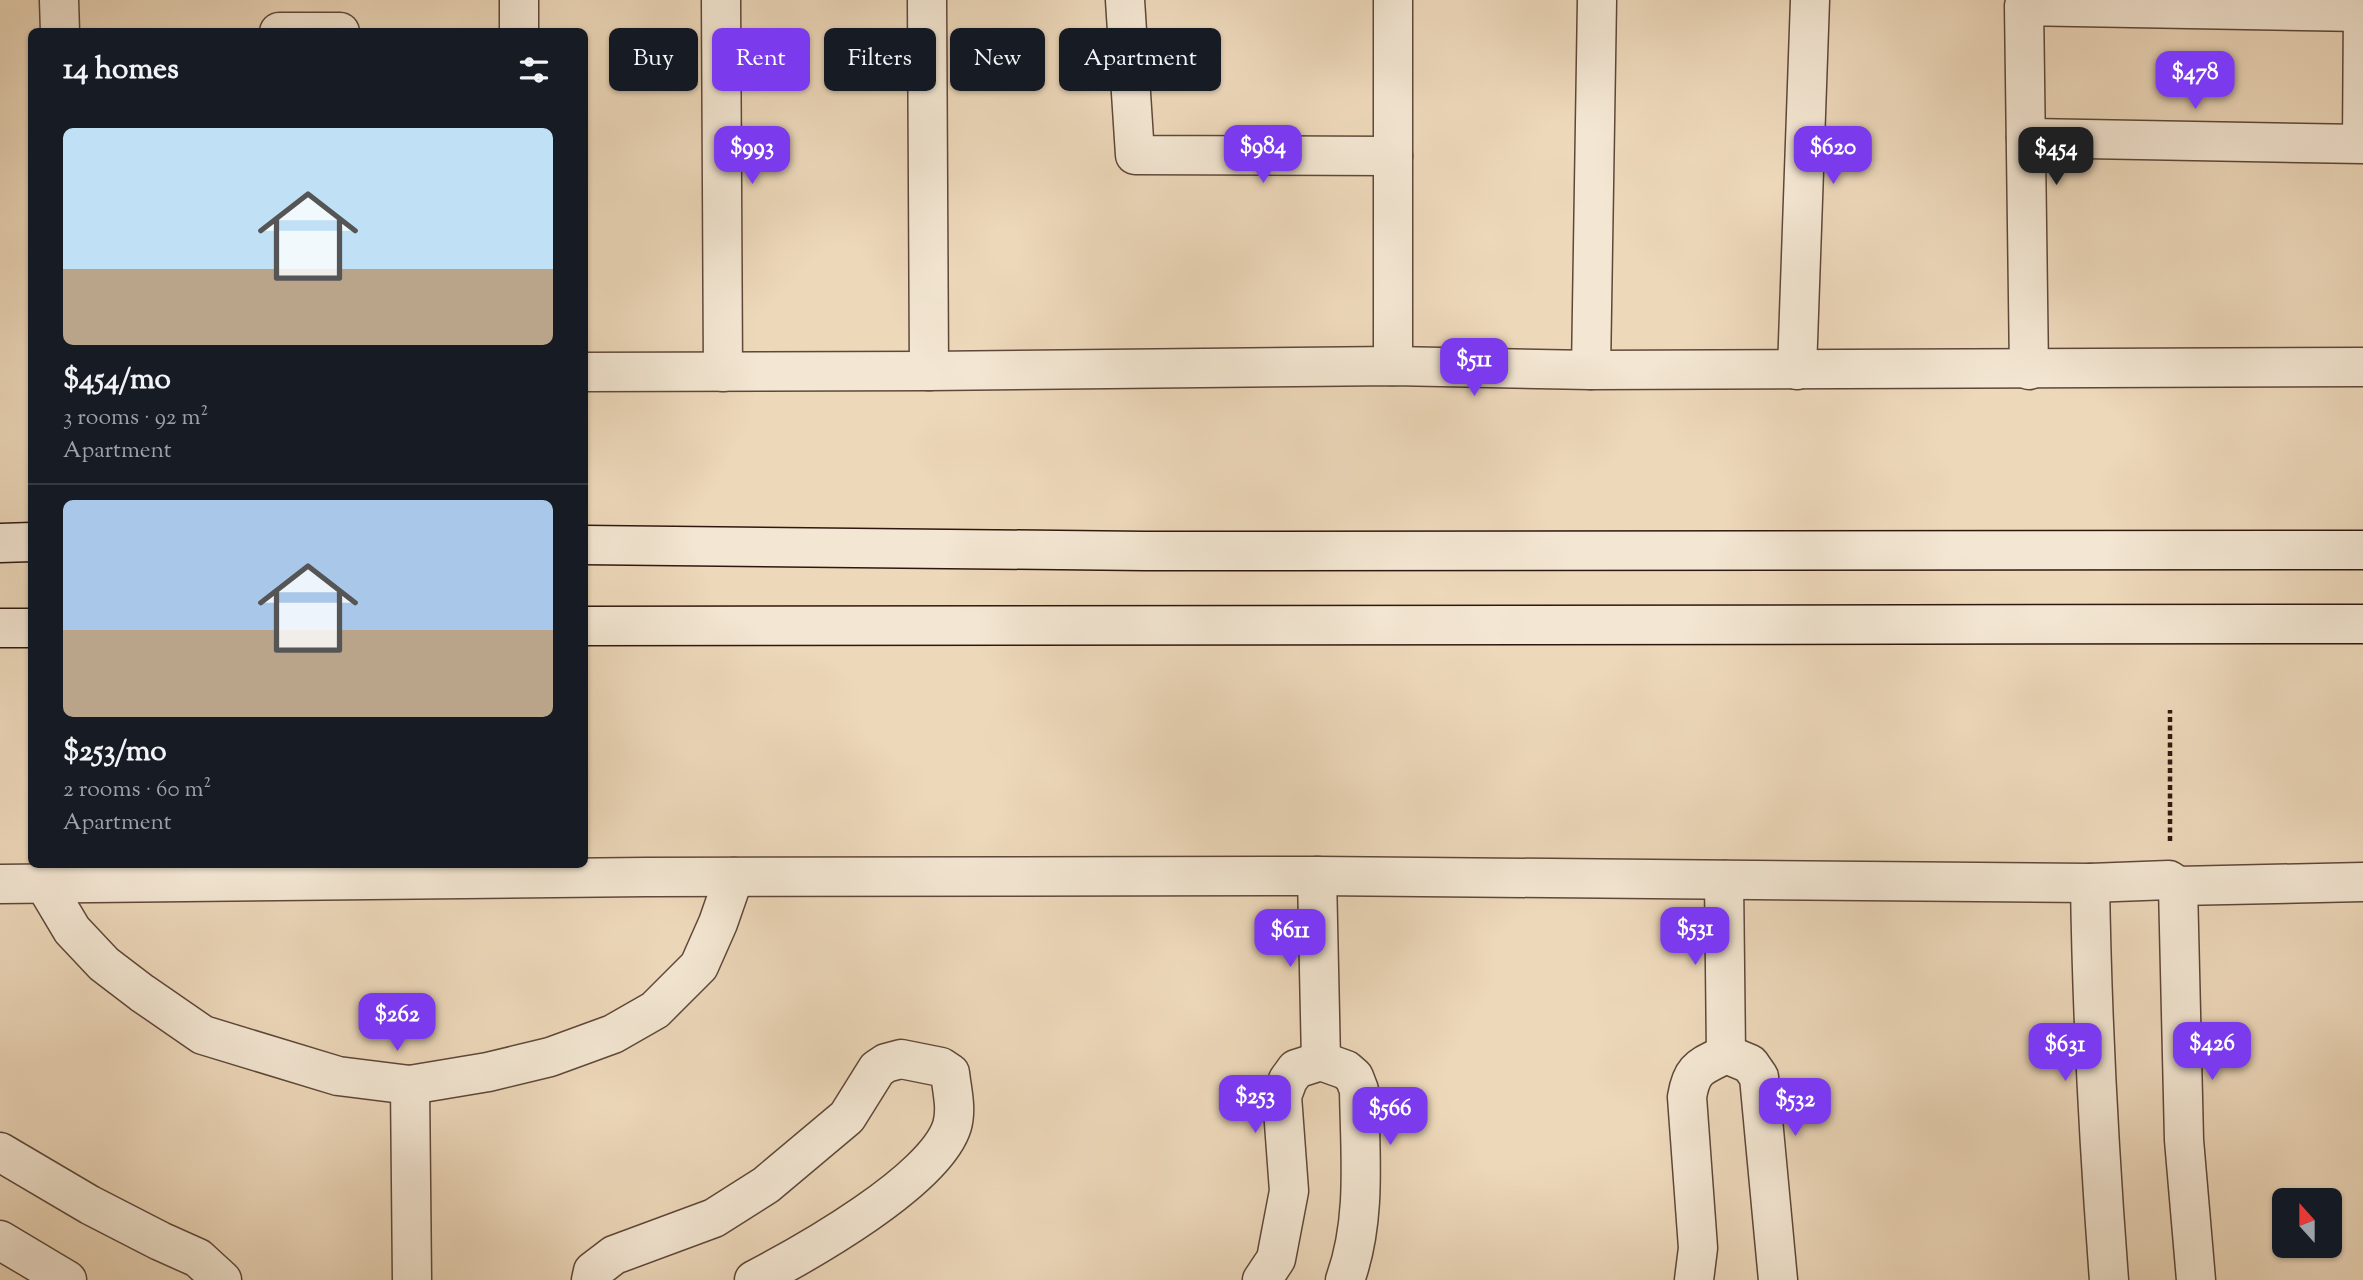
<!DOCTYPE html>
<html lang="en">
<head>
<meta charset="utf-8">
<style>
  :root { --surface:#171b24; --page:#20242c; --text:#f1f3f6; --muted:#9ea1a6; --line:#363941; --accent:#7c3aed }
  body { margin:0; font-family:"Sorts Mill Goudy",serif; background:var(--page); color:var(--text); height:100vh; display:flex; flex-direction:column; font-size:26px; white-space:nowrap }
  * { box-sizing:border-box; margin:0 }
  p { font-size:23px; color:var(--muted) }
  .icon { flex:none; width:38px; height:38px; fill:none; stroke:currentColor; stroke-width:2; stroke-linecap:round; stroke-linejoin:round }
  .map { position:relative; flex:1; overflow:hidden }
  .drawer { position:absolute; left:28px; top:28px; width:560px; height:840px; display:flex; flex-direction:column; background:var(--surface); border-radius:10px; box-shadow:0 2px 5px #0004 }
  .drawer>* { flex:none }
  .guide { position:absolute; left:609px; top:28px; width:665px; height:63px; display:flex; gap:14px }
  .needle { width:46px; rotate:339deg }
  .controls { position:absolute; left:2272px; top:1188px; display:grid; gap:14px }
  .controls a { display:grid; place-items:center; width:70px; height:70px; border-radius:10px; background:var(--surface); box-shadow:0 2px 5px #0004; font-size:35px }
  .price { position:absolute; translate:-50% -60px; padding:0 16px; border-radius:14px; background:var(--accent); color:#fff; font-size:23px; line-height:46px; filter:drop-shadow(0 2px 4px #0008) }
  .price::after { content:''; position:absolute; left:50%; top:42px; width:21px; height:16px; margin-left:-10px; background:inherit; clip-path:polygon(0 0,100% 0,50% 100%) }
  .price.on { background:#222; color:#fff }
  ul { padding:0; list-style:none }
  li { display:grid; align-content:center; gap:14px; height:371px; padding:0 35px }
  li+li { border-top:2px solid var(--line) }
  li span { display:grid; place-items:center; height:217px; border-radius:10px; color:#555 }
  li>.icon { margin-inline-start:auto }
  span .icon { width:126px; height:126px; fill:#fffc; stroke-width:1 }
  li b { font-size:30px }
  h2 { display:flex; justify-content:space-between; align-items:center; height:84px; padding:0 35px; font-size:30px }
  .chip { padding:0 24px; border-radius:10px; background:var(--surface); box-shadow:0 2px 5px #0004; font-size:24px; line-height:63px }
  .chip.on { background:var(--accent); color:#fff }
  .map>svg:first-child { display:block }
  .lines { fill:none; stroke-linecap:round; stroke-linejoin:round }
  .street-casing { stroke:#5e483a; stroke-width:41 }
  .secondary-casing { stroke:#2f180f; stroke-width:41 }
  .path { stroke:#2f180f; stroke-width:4.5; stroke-dasharray:5 3.5; stroke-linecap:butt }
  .street { stroke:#f3e6d2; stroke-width:38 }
  .secondary { stroke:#f3e6d2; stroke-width:38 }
</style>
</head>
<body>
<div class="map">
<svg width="2363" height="1280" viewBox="0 0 2363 1280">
  <rect width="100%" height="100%" fill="#edd8ba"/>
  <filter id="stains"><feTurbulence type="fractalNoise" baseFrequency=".00286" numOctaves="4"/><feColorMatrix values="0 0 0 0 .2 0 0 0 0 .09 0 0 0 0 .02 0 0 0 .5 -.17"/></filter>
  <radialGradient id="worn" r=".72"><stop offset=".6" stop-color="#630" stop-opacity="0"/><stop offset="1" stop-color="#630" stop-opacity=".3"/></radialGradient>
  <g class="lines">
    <g class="street-casing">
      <g id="street">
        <polyline points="59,0 60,32"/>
        <polyline points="721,0 723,372"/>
        <polyline points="927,0 929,371"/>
        <polyline points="1125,0 1135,155 1393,156"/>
        <polyline points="1393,0 1393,366"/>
        <polyline points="279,32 340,32"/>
        <polyline points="519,32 519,0"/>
        <polyline points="2026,138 2362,144 2363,9"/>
        <polyline points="1591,370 1597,0"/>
        <polyline points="1797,370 1810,0"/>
        <polyline points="2029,370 2024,6 2362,12"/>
        <polyline points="584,372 929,371 1393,366 1591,370 2363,367"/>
        <polyline points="1317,876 1321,1061"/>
        <polyline points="1724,880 1726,1054"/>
        <polyline points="44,883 72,930 104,964 142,993 203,1035 338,1076 410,1085 488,1072 550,1057 613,1034 655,1010 699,966 718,923 734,877"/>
        <path d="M2090,883C2092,1016 2099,1148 2109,1280"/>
        <polyline points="0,884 646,877 1317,876 2090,883 2169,880 2178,886 2363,882"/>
        <polyline points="2178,886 2184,1140 2196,1280"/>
        <polyline points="410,1085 412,1280"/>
        <polyline points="0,1152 90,1205 160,1241 198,1258 222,1280"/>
        <polyline points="0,1240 67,1280"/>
        <path d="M591,1280L593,1271L614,1255L714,1218L766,1185L847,1117L877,1069L886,1063L901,1059L941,1067L950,1073C952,1091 957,1109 952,1126C935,1181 804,1254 754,1280"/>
        <path d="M1262,1280L1276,1259L1289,1191L1282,1096L1288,1080L1296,1069L1321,1061L1346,1070L1354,1077L1359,1090C1360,1153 1367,1220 1345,1280"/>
        <path d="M1694,1280L1698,1248L1687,1097C1692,1067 1701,1067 1726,1054L1750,1064L1759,1077L1778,1280"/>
      </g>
    </g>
    <g class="secondary-casing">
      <g id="secondary">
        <polyline points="0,543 32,542"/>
        <polyline points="584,545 1145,551 2363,550"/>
        <polyline points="584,626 2363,624"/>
        <polyline points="0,628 32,628"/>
      </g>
    </g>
    <polyline class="path" points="2170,841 2170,710"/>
    <use href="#street" class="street"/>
    <use href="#secondary" class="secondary"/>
  </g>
  <rect width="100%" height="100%" filter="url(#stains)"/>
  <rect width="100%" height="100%" fill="url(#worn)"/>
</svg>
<div class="controls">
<a><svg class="needle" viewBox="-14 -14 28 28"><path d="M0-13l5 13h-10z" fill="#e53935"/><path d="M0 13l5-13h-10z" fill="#9ea1a6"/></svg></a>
</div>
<b class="price" style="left:2195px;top:111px">$478</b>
<b class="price" style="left:1263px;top:185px">$984</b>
<b class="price" style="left:752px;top:186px">$993</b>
<b class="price" style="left:1833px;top:186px">$620</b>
<b class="price on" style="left:2056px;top:187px">$454</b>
<b class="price" style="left:1474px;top:398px">$511</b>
<b class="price" style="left:1695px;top:967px">$531</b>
<b class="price" style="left:1290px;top:969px">$611</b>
<b class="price" style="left:397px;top:1053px">$262</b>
<b class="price" style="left:2212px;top:1082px">$426</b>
<b class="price" style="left:2065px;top:1083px">$631</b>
<b class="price" style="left:1255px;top:1135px">$253</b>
<b class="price" style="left:1795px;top:1138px">$532</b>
<b class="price" style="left:1390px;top:1147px">$566</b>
<div class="guide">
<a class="chip">Buy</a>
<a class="chip on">Rent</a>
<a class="chip">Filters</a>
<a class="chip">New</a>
<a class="chip">Apartment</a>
</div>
<section class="drawer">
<h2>14 homes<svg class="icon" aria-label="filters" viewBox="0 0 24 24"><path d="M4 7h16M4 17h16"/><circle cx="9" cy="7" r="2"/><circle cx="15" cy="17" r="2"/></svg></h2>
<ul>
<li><span style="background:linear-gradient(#bfe0f5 65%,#b9a48a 0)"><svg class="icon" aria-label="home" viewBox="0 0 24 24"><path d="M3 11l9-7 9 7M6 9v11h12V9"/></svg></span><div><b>$454/mo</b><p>3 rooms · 92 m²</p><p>Apartment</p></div></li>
<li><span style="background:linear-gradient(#a9c7e8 60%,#b9a48a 0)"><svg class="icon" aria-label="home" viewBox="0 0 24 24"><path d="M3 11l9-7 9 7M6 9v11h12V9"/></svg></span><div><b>$253/mo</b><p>2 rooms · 60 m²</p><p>Apartment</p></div></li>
</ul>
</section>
</div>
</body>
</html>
